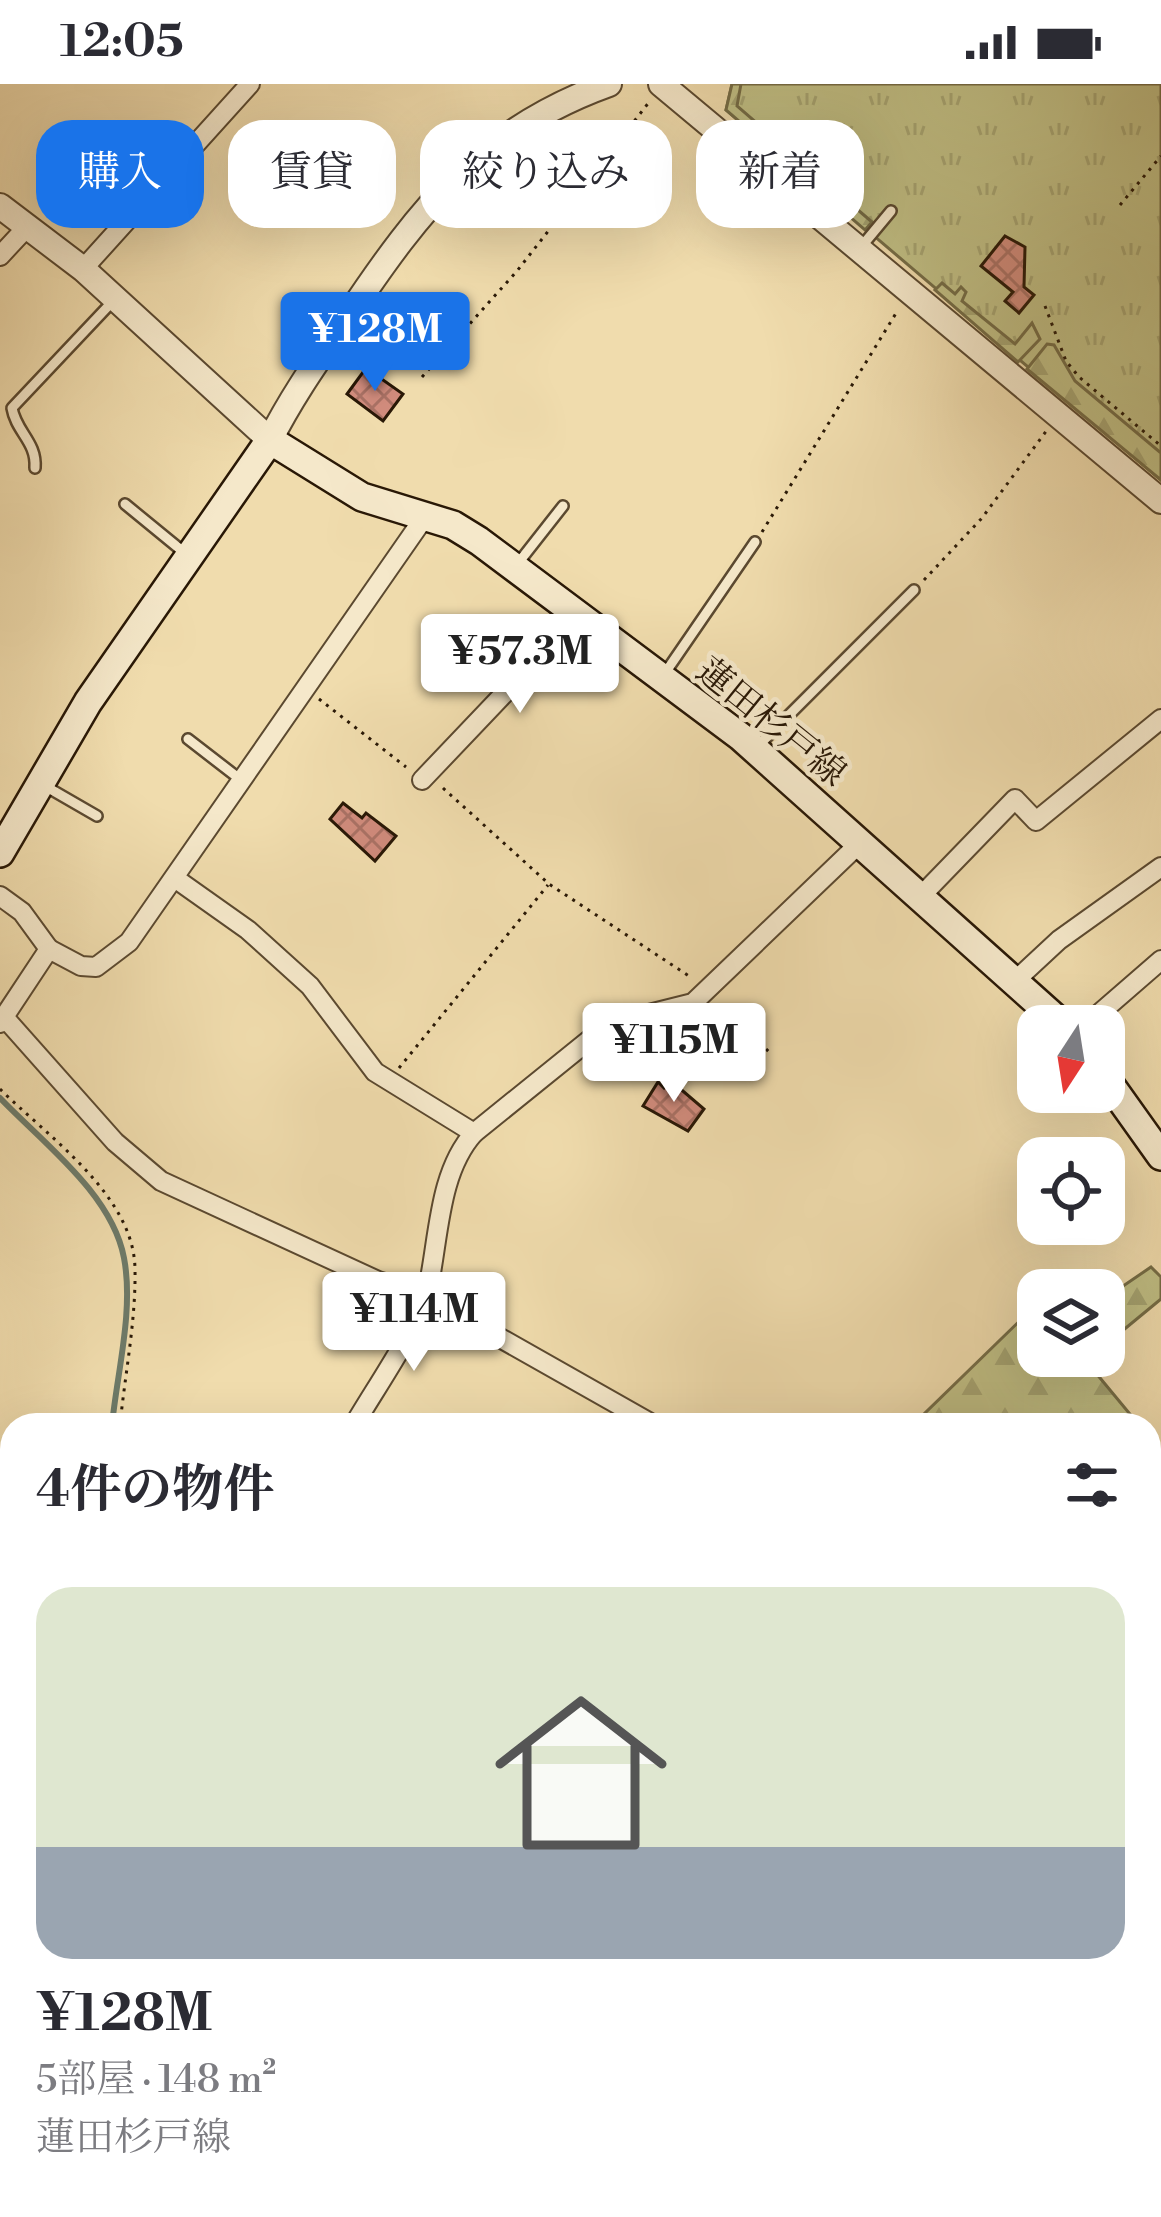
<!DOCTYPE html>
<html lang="ja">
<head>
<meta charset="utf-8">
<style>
  :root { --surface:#fff; --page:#f7f7f7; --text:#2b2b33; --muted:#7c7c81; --line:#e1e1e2; --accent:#1a73e8 }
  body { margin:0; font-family:"Libre Bodoni","Noto Serif JP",serif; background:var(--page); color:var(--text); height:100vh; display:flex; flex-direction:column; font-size:45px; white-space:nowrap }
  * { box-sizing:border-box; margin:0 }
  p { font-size:39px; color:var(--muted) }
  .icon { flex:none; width:66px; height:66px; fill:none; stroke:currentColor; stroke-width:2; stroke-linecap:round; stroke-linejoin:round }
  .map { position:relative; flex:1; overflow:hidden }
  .panel { position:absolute; left:0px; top:1329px; width:1161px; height:804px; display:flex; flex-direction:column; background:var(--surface); border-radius:36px 36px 0 0; box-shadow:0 12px 48px #0002 }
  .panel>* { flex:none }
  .banner { position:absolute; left:36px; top:36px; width:1089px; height:108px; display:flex; gap:24px }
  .needle { width:78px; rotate:192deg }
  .fabs { position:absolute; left:1017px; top:921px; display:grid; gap:24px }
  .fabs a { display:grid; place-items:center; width:108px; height:108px; border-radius:24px; background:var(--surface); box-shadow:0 12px 48px #0002; font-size:60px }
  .price { position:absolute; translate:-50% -102px; padding:0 27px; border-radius:12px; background:#fff; color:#222; font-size:39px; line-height:78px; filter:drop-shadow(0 3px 6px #0008) }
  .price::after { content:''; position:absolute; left:50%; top:72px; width:36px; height:27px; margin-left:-18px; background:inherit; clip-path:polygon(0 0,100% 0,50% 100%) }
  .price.active { background:var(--accent); color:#fff }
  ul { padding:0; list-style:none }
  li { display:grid; align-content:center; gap:24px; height:636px; padding:0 36px }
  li+li { border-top:3px solid var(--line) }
  li span { display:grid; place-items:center; height:372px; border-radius:36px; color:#555 }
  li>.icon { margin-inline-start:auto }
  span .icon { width:216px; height:216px; fill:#fffc; stroke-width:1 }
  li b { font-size:51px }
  h2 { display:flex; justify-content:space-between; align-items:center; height:144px; padding:0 36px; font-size:51px }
  .chip { padding:0 42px; border-radius:36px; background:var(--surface); box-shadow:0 12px 48px #0002; font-size:42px; line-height:108px }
  .chip.active { background:var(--accent); color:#fff }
  .status { display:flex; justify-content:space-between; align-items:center; height:84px; padding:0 60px; background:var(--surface); direction:ltr }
  .status svg { height:33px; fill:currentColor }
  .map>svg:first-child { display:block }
  .grass { fill:url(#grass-tufts); stroke:#746c46; stroke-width:3 }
  .forest { fill:url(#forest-firs); stroke:#746c46; stroke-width:3 }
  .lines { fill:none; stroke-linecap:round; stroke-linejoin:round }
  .stream { stroke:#6d7a69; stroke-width:6 }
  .building { fill:url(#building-cross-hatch); stroke:#291806; stroke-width:3 }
  .service-casing { stroke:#5b4930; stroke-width:14 }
  .minor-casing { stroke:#5b4930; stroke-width:22 }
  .tertiary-casing { stroke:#5b4930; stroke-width:28 }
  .secondary-casing { stroke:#291806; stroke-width:32 }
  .path { stroke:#291806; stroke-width:3; stroke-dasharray:3 6; stroke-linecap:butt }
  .service { stroke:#f5e8ca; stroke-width:9 }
  .minor { stroke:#f5e8ca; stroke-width:18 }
  .tertiary { stroke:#f5e8ca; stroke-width:24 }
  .secondary { stroke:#f5e8ca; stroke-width:27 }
  .labels { text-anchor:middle; stroke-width:9; stroke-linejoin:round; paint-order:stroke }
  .street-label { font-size:36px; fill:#291806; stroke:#f5e8ca }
</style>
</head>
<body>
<div class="status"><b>12:05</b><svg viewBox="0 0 49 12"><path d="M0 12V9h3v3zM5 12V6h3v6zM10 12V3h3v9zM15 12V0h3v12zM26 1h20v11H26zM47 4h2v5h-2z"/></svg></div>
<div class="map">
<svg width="1161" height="2133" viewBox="0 0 1161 2133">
  <defs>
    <pattern id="grass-tufts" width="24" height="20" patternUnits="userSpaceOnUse" patternTransform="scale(3)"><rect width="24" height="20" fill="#c0bf85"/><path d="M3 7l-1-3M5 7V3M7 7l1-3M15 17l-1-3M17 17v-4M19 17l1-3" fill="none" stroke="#a5a371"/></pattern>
    <pattern id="forest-firs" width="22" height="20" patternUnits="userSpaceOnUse" patternTransform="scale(3)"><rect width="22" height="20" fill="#c0bf85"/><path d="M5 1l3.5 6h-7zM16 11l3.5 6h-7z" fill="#a5a371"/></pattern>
    <pattern id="building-cross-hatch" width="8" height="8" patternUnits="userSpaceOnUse" patternTransform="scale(3)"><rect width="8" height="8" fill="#d08b7c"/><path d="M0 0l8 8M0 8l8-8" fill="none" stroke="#a97164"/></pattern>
  </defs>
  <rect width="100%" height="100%" fill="#f0dcad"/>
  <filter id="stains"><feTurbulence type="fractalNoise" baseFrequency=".00167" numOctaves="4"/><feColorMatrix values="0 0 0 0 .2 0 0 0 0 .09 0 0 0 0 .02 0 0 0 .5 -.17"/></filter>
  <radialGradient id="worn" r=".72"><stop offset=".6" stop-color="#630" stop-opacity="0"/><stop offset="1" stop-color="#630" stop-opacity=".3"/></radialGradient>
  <polygon class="grass" points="732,0 1161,0 1161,396 726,26"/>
  <g class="forest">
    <polygon points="732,0 741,0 737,22 872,138 865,146 726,26"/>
    <polygon points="942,199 955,210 961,203 966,208 962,217 1015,260 1032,239 1040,255 1018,278 935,206"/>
    <polygon points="1047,260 1054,261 1075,297 1161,369 1161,396 1027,285"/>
    <polygon points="1151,1183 1161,1193 1161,1215 1104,1262 1104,1215"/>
    <polygon points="1038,1219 1038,1272 1091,1272 1086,1277 1139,1341 929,1341 922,1332"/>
  </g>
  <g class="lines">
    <g class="stream">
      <path d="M0,1014C43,1059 112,1110 124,1174C134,1226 117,1289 112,1341"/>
      <polyline points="134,2121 137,2133"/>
    </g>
  </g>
  <g class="building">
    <polygon points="1005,152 1025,163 1024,203 1034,211 1019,229 1005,217 1013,208 981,182"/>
    <polygon points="366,284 403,310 383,337 347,310"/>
    <polygon points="343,719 362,734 366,729 396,752 375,777 330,735"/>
    <polygon points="670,996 704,1025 688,1047 643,1022 658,998 664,1004"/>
  </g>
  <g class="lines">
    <g class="service-casing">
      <g id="service">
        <polyline points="861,163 891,127"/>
        <path d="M35,384C37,358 16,348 12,324L114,216"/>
        <polyline points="125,420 186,470"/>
        <polyline points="519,478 563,422"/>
        <polyline points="663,592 755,458"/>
        <polyline points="188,655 241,696"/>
        <polyline points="759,661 914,506"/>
        <polyline points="45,702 97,732"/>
        <polyline points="1149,1429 1161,1439"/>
        <polyline points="1149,1500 1161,1484"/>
        <polyline points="1149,1903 1161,1881"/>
      </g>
    </g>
    <g class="minor-casing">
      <g id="minor">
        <polyline points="0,172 27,143"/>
        <polyline points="83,185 250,0"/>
        <polyline points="422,696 579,531"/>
        <path d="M176,795L248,846L310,902L375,988L474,1049C437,1090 439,1159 427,1209C418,1243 373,1308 354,1341"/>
        <polyline points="922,811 1015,715 1036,737 1161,635"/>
        <polyline points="0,812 22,828 49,865 0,939"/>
        <polyline points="49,865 81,882 96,883 129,858 426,431"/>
        <polyline points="1017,895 1059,856 1161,783"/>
        <polyline points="4,933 115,1058 161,1097 378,1197 426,1212 654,1341"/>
        <polyline points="1085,942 1161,876"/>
        <polyline points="474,1049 609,940 693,919 861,758"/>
        <polyline points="1149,1423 1161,1412"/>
        <polyline points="0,1450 12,1455"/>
        <polyline points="1149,1933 1161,1953"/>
        <polyline points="257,2121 259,2133"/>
        <polyline points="855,2121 893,2133 945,2128 960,2133"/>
        <polyline points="603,2133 624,2121"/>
        <polyline points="832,2133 835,2121"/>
      </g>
    </g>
    <g class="tertiary-casing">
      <g id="tertiary">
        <polyline points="661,0 1161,417"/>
        <path d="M0,122L83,185L270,356C292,312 320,273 348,232C421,123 481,46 609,0"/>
      </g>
    </g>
    <g class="secondary-casing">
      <g id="secondary">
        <polyline points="0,769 88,618 270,356 362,413 453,441 479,457 741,653 1064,942"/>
        <polyline points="1104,992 1161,1072"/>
      </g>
    </g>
    <g class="path">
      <polyline points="1120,121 1161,72"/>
      <polyline points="1045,222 1066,277 1079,293 1161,362"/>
      <polyline points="422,293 517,187 650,17"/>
      <polyline points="762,448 898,226"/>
      <polyline points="924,496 982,434 1047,346"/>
      <polyline points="319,615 406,683"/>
      <polyline points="443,704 549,800 692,894"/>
      <polyline points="722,920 771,970"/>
      <polyline points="399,984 548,801"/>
      <path d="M0,1005C47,1052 134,1111 135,1185C136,1236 125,1290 120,1341"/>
      <polyline points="0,2002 12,1988"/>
      <polyline points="140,2121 143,2133"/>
    </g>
    <use href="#service" class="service"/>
    <use href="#minor" class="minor"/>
    <use href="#tertiary" class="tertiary"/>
    <use href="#secondary" class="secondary"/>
  </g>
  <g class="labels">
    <g class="street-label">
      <text transform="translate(772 637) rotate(39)" y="13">蓮田杉戸線</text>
    </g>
  </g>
  <rect width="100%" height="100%" filter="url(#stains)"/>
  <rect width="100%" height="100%" fill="url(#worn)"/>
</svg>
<div class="fabs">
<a><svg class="needle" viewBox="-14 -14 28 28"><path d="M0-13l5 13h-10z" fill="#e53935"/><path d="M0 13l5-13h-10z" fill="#7c7c81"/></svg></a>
<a><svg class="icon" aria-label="locate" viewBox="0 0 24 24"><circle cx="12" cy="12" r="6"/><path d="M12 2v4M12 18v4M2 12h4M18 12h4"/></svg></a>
<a><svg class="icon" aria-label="layers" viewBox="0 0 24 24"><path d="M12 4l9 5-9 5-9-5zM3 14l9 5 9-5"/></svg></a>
</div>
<b class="price active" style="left:375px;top:310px">¥128M</b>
<b class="price" style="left:520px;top:632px">¥57.3M</b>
<b class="price" style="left:674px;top:1021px">¥115M</b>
<b class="price" style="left:414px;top:1290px">¥114M</b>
<div class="banner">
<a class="chip active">購入</a>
<a class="chip">賃貸</a>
<a class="chip">絞り込み</a>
<a class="chip">新着</a>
</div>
<section class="panel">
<h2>4件の物件<svg class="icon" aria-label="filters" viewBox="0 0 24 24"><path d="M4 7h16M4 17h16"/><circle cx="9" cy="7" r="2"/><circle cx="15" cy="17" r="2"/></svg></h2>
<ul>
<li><span style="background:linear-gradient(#dfe7d0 70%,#9aa5b1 0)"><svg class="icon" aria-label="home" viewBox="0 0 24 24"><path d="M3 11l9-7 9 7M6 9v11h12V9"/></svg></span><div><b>¥128M</b><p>5部屋 · 148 m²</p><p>蓮田杉戸線</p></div></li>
</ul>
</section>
</div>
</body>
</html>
